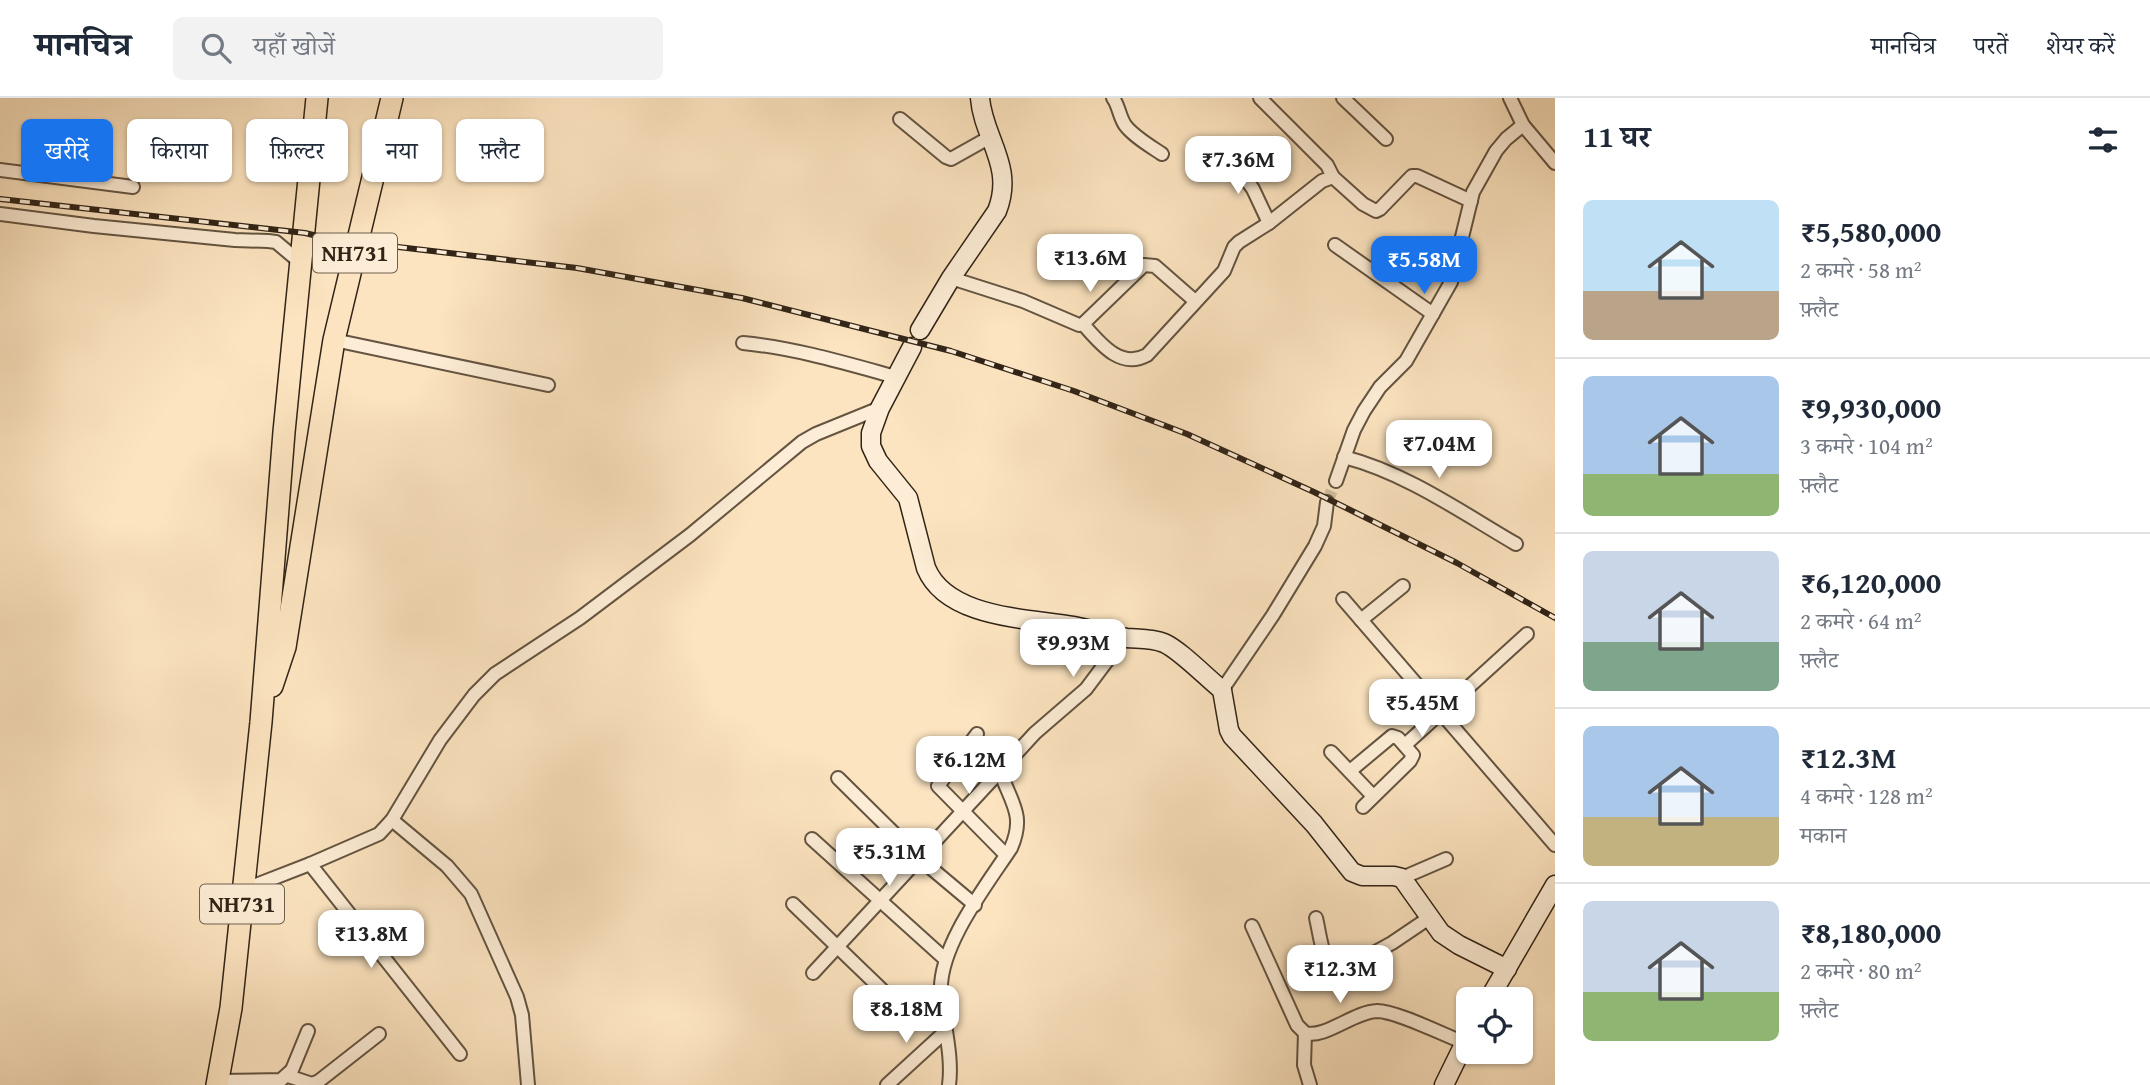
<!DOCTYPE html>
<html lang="hi">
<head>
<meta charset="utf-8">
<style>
  :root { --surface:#fff; --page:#f2f2f3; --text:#1f2937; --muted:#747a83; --line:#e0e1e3; --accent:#1a73e8 }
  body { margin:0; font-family:"Gentium Book Plus","Noto Serif Devanagari",serif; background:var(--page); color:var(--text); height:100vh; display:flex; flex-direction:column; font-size:26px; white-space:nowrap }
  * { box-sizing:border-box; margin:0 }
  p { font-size:23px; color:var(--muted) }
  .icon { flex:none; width:38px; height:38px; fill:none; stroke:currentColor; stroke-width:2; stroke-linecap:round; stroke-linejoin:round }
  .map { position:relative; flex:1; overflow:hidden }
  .panel { display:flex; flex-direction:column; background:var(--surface); width:595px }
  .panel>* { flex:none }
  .top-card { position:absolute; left:21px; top:21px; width:665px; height:63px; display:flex; gap:14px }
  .controls { position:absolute; left:1456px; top:889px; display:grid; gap:14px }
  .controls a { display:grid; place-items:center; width:77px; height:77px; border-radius:10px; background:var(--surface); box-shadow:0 2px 5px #0004; font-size:35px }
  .price { position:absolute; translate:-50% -60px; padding:0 16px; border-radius:14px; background:#fff; color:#222; font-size:23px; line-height:46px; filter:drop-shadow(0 2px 4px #0008) }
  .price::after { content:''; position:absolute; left:50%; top:42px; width:21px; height:16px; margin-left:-10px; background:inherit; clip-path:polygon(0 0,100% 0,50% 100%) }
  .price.active { background:var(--accent); color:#fff }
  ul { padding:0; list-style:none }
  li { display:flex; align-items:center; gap:21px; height:175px; padding:0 28px }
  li+li { border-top:2px solid var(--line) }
  li span { display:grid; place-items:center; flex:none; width:196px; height:140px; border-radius:10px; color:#555 }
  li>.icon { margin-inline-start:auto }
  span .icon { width:84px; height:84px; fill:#fffc; stroke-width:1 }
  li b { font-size:30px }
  h2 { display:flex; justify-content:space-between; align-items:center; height:84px; padding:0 28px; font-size:30px }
  .pill { padding:0 24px; border-radius:10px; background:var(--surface); box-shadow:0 2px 5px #0004; font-size:24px; line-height:63px }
  .pill.active { background:var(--accent); color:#fff }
  header { display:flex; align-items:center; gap:42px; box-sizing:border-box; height:98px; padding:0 35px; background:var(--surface); border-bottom:2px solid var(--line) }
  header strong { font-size:33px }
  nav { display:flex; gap:38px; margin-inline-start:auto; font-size:24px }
  .search { width:490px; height:63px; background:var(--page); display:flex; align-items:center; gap:18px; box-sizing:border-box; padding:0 24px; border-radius:10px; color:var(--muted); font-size:26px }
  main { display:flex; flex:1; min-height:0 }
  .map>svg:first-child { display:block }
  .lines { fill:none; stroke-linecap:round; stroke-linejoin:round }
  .street-tunnel { stroke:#d3be9e; stroke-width:12; stroke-dasharray:12 6; stroke-linecap:butt }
  .street-casing { stroke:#645441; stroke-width:16 }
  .secondary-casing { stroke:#312417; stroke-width:21 }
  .highway-casing { stroke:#312417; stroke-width:24 }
  .street { stroke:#fdedd6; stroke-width:12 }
  .secondary { stroke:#fdedd6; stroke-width:18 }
  .highway { stroke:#fce4c0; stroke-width:21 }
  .rail-casing { stroke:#312417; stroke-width:6 }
  .rail { stroke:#fdedd6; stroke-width:3.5; stroke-dasharray:10; stroke-linecap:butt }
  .labels { text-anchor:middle; stroke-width:6; stroke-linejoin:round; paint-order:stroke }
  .shield { fill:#fdedd6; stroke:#6e6050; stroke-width:2 }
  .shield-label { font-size:23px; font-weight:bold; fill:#312417 }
</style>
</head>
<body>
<header>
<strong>मानचित्र</strong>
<div class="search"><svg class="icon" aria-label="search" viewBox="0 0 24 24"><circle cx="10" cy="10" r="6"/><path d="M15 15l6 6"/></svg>यहाँ खोजें</div>
<nav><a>मानचित्र</a><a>परतें</a><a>शेयर करें</a></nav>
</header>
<main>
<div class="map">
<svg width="1555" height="987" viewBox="0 0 1555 987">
  <rect width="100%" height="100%" fill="#fce4c0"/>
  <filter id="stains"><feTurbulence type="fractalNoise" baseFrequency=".00286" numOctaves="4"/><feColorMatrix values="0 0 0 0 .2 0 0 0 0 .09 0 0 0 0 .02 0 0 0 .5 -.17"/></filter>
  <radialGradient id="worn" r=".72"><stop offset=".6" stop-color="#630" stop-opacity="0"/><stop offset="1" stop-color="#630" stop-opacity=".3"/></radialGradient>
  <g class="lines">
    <polyline class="street-tunnel" points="1327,404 1336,383"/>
    <g class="street-casing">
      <g id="street">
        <path d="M1113,0C1119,8 1119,18 1125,27C1133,38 1150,48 1162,56"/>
        <polyline points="1260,0 1327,67 1333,79"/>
        <polyline points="1343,0 1386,41"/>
        <polyline points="1510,0 1523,27 1555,65"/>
        <polyline points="900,21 946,59 951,61 992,38"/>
        <polyline points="1230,59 1253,91 1269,125"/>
        <polyline points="0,72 133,89"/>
        <polyline points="0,116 94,128 235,142 268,143 276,144 301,165"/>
        <polyline points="1335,147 1433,216"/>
        <polyline points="951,180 1023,203 1079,227 1083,226 1144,167 1155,168 1195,203"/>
        <path d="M1083,226C1099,244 1120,272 1147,257L1224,173L1234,149L1239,144L1269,125L1322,83L1333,79L1363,106L1376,113L1380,111L1412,78H1417L1471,103"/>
        <polyline points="334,242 548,287"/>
        <path d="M743,245C795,250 845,265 896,279"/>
        <path d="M1344,359C1406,375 1461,414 1516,446"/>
        <polyline points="1336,383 1354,332 1364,313 1380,289 1406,263 1451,184 1473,94 1496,53 1506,41 1523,27"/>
        <polyline points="1343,501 1555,747"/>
        <polyline points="1361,522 1403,488"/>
        <polyline points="1222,592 1273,517 1315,448 1324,428 1327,404"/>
        <polyline points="977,636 938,688 1006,757"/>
        <polyline points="1405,647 1527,536"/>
        <polyline points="1331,654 1373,698"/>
        <polyline points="1350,673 1392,638 1398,640 1413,657 1410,663 1363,709"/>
        <polyline points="838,680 919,760 975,807"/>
        <polyline points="392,722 447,768 471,796 517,899 522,917 528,987"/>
        <polyline points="812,741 945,861"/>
        <polyline points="310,766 460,956"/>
        <polyline points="1402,780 1446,761"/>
        <polyline points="243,792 310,766 379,736 392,722 440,642 474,597 495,576 580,520 690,437 802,344 816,336 880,310"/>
        <polyline points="793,806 904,913"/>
        <path d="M1316,820C1320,836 1322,866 1337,875L1392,845L1429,820"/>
        <path d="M1252,828L1297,927L1305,935C1325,941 1353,914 1377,913C1396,913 1444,937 1465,945"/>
        <polyline points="813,875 1001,672"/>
        <polyline points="1305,935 1304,967 1310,987"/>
        <polyline points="288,978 312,986 319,983 379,936"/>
        <polyline points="218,983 281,982 292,972 308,933"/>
        <polyline points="887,987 946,933"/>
        <path d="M949,987C953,957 943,925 941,895C938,849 986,788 1011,750C1025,718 1012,706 1001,676V672L1035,635L1086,591L1125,539"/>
      </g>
    </g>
    <g class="secondary-casing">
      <g id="secondary">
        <path d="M920,232L951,180L997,113C1015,68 983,40 980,0"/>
        <path d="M912,249L880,310L871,335V348L878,363L908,400L926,470C947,521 1029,520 1074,528C1092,531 1109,538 1127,540C1139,541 1152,540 1164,545C1180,552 1207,580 1222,592L1229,632L1232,638L1314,726L1352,774L1362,778H1394L1402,780L1441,835L1459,847L1507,871"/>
        <polyline points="1489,901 1555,787"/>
        <polyline points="1444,987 1468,938"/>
      </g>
    </g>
    <g class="highway-casing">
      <g id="highway">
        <polyline points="272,588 285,549 334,242 392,0"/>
        <polyline points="217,987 231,910 261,624 284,334 317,0"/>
      </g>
    </g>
    <use href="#street" class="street"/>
    <use href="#secondary" class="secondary"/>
    <use href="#highway" class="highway"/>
    <g class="rail-casing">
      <polyline id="rail" points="0,101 305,135 330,141 577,170 742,200 951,253 1074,293 1187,336 1314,394 1457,465 1555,520"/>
    </g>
    <use href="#rail" class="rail"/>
  </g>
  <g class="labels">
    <g class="shield">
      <rect x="313" y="135.5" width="84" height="39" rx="5"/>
      <rect x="200" y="786.5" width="84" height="39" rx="5"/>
    </g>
    <g class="shield-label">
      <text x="355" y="163">NH731</text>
      <text x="242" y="814">NH731</text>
    </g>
  </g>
  <rect width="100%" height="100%" filter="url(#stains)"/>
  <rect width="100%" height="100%" fill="url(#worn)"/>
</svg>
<div class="controls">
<a><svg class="icon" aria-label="locate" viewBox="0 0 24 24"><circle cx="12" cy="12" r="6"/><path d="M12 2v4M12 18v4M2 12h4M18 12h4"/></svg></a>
</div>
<b class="price" style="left:1238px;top:98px">₹7.36M</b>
<b class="price" style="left:1090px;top:196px">₹13.6M</b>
<b class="price active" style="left:1424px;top:198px">₹5.58M</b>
<b class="price" style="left:1439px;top:382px">₹7.04M</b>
<b class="price" style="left:1073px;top:581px">₹9.93M</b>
<b class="price" style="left:1422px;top:641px">₹5.45M</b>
<b class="price" style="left:969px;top:698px">₹6.12M</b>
<b class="price" style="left:889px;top:790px">₹5.31M</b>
<b class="price" style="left:371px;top:872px">₹13.8M</b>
<b class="price" style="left:1340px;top:907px">₹12.3M</b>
<b class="price" style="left:906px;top:947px">₹8.18M</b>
<div class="top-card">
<a class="pill active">खरीदें</a>
<a class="pill">किराया</a>
<a class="pill">फ़िल्टर</a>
<a class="pill">नया</a>
<a class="pill">फ़्लैट</a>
</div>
</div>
<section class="panel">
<h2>11 घर<svg class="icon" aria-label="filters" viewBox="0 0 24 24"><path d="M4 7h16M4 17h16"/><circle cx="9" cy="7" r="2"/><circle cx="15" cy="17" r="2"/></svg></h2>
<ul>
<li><span style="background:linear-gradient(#bfe0f5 65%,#b9a48a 0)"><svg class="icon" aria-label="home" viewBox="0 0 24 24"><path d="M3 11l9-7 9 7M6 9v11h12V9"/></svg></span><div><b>₹5,580,000</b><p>2 कमरे · 58 m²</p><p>फ़्लैट</p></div></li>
<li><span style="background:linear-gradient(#a9c7e8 70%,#8fb573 0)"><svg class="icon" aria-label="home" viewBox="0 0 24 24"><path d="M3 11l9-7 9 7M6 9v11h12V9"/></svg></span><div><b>₹9,930,000</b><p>3 कमरे · 104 m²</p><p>फ़्लैट</p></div></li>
<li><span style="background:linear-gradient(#c9d6e8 65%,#7fa58c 0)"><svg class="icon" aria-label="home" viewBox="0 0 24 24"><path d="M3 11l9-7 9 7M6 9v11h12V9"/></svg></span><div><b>₹6,120,000</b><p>2 कमरे · 64 m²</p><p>फ़्लैट</p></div></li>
<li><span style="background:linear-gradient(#a9c7e8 65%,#c2b280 0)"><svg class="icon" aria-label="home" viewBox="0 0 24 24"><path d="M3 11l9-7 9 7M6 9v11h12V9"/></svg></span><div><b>₹12.3M</b><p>4 कमरे · 128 m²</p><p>मकान</p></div></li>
<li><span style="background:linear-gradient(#c9d6e8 65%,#8fb573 0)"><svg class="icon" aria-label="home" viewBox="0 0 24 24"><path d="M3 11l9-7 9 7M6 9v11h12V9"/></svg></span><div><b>₹8,180,000</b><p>2 कमरे · 80 m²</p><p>फ़्लैट</p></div></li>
</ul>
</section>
</main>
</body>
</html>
